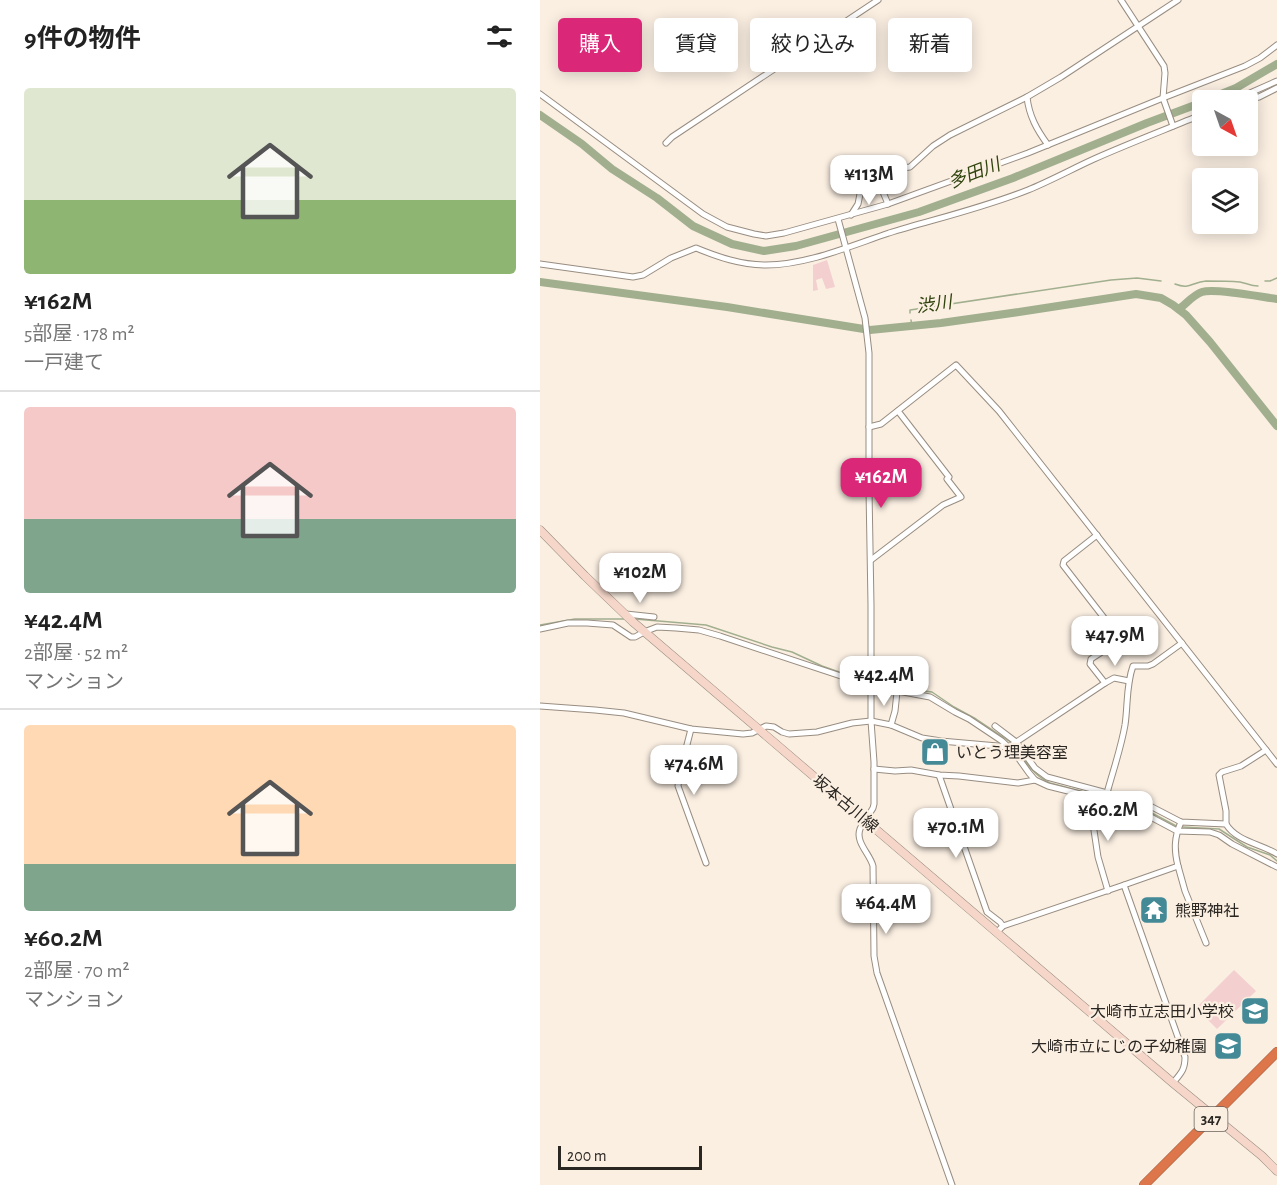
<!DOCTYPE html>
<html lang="ja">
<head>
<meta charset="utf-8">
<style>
  :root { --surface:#fff; --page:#f2f2f2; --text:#222; --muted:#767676; --line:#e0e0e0; --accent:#db2777 }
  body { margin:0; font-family:"Alegreya Sans","Noto Sans JP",sans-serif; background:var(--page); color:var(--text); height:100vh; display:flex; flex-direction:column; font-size:22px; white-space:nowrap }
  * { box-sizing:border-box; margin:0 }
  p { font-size:20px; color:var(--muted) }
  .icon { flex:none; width:33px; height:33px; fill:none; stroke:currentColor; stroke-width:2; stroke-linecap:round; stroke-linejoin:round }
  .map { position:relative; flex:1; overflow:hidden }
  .sheet { display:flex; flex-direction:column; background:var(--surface); width:540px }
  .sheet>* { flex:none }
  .banner { position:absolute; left:18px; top:18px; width:570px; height:54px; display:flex; gap:12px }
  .needle { width:39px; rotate:140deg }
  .buttons { position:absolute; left:652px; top:90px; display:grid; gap:12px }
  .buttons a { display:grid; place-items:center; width:66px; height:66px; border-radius:6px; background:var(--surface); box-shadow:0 3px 15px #0003; font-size:30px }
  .scale { position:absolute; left:18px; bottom:15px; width:144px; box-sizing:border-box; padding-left:6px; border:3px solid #2a2621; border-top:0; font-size:16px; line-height:21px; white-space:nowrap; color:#2a2621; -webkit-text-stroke:4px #fbefe2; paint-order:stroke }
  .price { position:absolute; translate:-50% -51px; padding:0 14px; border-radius:12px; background:#fff; color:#222; font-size:20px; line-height:39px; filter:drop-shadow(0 2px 3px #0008) }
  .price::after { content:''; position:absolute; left:50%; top:36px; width:18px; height:14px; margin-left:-9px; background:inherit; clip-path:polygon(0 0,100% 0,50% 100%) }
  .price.selected { background:var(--accent); color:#fff }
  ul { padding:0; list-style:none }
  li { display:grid; align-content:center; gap:12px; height:318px; padding:0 24px }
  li+li { border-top:2px solid var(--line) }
  li span { display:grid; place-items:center; height:186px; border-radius:6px; color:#555 }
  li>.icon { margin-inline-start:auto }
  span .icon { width:108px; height:108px; fill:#fffc; stroke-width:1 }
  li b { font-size:26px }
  h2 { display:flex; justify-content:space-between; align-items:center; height:72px; padding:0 24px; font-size:26px }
  .chip { padding:0 21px; border-radius:6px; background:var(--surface); box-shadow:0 3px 15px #0003; font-size:21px; line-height:54px }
  .chip.selected { background:var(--accent); color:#fff }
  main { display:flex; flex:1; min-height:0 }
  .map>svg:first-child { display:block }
  .green { fill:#f4cfd0 }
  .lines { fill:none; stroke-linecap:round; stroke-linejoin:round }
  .stream { stroke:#a1af8e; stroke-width:1.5 }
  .river { stroke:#a1af8e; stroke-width:8 }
  .street-casing { stroke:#988d81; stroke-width:7 }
  .secondary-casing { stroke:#988d81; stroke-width:9 }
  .highway-casing { stroke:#9e5a3c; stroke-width:10 }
  .street { stroke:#fff; stroke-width:5 }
  .secondary { stroke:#f5d6c9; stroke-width:8 }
  .highway { stroke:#dd764a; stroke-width:9 }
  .labels { text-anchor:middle; stroke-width:4.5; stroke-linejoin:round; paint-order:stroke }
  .shield { fill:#fbefe2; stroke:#69625b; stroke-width:1.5 }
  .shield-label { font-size:15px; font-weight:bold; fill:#2a2621 }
  .poi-label { font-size:16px; fill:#2a2621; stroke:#fbefe2; text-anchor:start }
  .street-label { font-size:16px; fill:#2a2621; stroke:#fbefe2 }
  .water-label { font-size:18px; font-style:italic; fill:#30430d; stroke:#fbefe2 }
</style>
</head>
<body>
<main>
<section class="sheet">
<h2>9件の物件<svg class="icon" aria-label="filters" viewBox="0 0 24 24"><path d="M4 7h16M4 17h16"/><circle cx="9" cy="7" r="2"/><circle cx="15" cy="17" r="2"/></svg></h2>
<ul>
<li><span style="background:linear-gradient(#dfe7d0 60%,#8fb573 0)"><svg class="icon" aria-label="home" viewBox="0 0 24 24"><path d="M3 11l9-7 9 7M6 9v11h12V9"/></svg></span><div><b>¥162M</b><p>5部屋 · 178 m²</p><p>一戸建て</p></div></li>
<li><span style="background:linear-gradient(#f6c9c9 60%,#7fa58c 0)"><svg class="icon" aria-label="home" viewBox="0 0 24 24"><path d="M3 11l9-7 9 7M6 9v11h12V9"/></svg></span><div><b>¥42.4M</b><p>2部屋 · 52 m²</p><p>マンション</p></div></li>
<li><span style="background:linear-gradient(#ffd9b3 75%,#7fa58c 0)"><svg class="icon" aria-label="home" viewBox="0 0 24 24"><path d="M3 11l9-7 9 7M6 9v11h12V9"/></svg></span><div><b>¥60.2M</b><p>2部屋 · 70 m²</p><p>マンション</p></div></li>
</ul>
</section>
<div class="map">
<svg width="737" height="1185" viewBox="0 0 737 1185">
  <rect width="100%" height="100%" fill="#fbefe2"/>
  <g class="green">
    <polygon points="287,260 295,287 286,289 282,278 276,280 278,290 273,291 273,265"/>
    <polygon points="694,970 716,991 677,1029 656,1008"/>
  </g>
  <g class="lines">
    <g class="stream">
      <polyline points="725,281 730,281 737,278"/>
      <path d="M635,284C650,290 652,282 666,281C677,281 689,281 700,282C706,283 711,286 718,286"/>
      <polyline points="370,313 370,310 571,280 597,278 621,281"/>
      <polyline points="371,320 372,326"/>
      <polyline points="95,619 166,625 232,647 252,652 282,666 319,679 329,681"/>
      <polyline points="0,625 35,619 84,619"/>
      <polyline points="334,681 366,689 392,692 414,707 436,719 472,743"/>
      <path d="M475,747C485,761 493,775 510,783L589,804L608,811L638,827"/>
      <polyline points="643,827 679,829 707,847 730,855 737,861"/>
    </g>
    <g class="river">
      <polyline points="666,100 696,88 737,64"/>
      <polyline points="0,115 42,144 72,169 117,198 153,226 192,244 224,251 256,246 379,212 473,178 607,123 663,102"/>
      <polyline points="0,282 187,307 330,330 401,323 479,312 596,294 621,298 633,305 646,315 670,342 737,426"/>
      <path d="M639,309C646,304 653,295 662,292C675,288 721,297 737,299"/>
    </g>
    <g class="street-casing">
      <g id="street">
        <polyline points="581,0 624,66 625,73 623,98 633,126"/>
        <polyline points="0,94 163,214 187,227 214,234 226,236 244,233 348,204 488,153 623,98 705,66 720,58 737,45"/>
        <path d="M487,97C489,116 497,130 508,145"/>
        <polyline points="694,100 737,81"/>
        <polyline points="706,100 719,97 737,88"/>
        <polyline points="126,143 132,137 338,0"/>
        <polyline points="348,204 343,192 330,173 370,167 393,146 410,135 487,97 521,77 638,0"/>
        <polyline points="311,215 318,204 321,189"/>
        <path d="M298,219L325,318L329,353V490L331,605V721L334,762V804L333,808C329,815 323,822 320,829C315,842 330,854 333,866L334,956L337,973L412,1185"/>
        <path d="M0,264L93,277L103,275L131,258L156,248C178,257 201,265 226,265C267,265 310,246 349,233C395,219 443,208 488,190C510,181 532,169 554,159C590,143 627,129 663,114"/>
        <polyline points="329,427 341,424 416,365 459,411 737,764"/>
        <polyline points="331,560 403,505 421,497 407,479 409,477 358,411"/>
        <polyline points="86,614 114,617"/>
        <polyline points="0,629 28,623 47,623 73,625 91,637 95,637 104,632 117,627 136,628 159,630 180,636 331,686 390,697 415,712 429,719 462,741 474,752 489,773 495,780 508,786 572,802 605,814 637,831 670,832 679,835 692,844 737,867"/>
        <polyline points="565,683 574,678 589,681"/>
        <polyline points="0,706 55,710 84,713 151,729 203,734 212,733 226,726 234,727 242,732 249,734 277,732 312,723 331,721 351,725 382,738 401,741 469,747 565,683 550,664 551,659 574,644 576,640 575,632 523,565 524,561 557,535"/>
        <polyline points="351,725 355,711 357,692"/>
        <path d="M455,726L476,742L495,768L507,777L567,793L612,807L641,822L686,824C696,841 721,844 737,854"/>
        <polyline points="151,729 140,772 138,786 166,863"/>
        <polyline points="334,769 355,771 371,770 399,775 419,776 478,783 495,780"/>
        <polyline points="399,775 447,912 460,922 463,926"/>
        <path d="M567,793C573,771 581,748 585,725C588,705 586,685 593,666H608L613,664L642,643"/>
        <polyline points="549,797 558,857 568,891"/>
        <polyline points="686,824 686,811 679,775 682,772 701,766 726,750"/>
        <polyline points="638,866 645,891 666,943"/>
        <polyline points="457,932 463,926 584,885"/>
        <path d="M633,1083C641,1073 645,1070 645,1057L584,885L638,866C634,850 634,838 641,822"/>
      </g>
    </g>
    <g class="secondary-casing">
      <polyline id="secondary" points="0,530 45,576 93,622 633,1083 722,1156 737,1171"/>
    </g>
    <g class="highway-casing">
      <polyline id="highway" points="604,1185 737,1052"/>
    </g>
    <use href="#street" class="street"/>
    <use href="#secondary" class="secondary"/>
    <use href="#highway" class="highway"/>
  </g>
  <defs>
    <g id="shop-square" transform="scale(1.5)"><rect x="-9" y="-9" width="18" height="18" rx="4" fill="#448996" stroke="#fbefe2"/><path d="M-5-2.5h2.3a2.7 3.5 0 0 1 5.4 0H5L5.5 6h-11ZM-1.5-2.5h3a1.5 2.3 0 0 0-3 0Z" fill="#fff"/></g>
    <g id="temple-square" transform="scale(1.5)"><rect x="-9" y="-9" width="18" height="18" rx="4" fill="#448996" stroke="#fbefe2"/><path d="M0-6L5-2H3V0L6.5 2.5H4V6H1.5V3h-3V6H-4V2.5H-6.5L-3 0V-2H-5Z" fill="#fff"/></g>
    <g id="school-square" transform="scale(1.5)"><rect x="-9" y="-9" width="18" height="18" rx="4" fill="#448996" stroke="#fbefe2"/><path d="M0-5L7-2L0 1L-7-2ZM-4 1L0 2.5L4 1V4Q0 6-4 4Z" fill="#fff"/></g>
  </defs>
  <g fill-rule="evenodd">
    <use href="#shop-square" x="395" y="752"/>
    <use href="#temple-square" x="614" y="910"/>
    <use href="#school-square" x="715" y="1011"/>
    <use href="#school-square" x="688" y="1046"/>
  </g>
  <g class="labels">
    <rect class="shield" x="654.5" y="1107" width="33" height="24" rx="4.5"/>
    <g class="shield-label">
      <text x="671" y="1124">347</text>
    </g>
    <g class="poi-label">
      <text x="416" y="758">いとう理美容室</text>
      <text x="635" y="916">熊野神社</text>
      <text x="694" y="1017" text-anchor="end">大崎市立志田小学校</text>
      <text x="667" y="1052" text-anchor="end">大崎市立にじの子幼稚園</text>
    </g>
    <g class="street-label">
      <text transform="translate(306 803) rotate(40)" y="6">坂本古川線</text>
    </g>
    <g class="water-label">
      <text transform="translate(434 173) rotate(-21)" y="6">多田川</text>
      <text transform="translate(394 304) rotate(-8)" y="6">渋川</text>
    </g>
  </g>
</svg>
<div class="buttons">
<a><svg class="needle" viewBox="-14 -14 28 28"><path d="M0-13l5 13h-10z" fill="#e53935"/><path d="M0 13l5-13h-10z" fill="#767676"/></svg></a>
<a><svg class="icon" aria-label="layers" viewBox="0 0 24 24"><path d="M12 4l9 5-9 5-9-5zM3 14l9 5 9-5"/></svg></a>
</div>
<div class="scale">200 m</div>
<b class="price" style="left:329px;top:206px">¥113M</b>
<b class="price selected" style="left:341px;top:509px">¥162M</b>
<b class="price" style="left:100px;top:604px">¥102M</b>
<b class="price" style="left:575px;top:667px">¥47.9M</b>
<b class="price" style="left:344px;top:707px">¥42.4M</b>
<b class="price" style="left:154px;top:796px">¥74.6M</b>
<b class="price" style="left:568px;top:842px">¥60.2M</b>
<b class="price" style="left:416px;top:859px">¥70.1M</b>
<b class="price" style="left:346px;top:935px">¥64.4M</b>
<div class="banner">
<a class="chip selected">購入</a>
<a class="chip">賃貸</a>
<a class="chip">絞り込み</a>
<a class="chip">新着</a>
</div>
</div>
</main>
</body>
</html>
